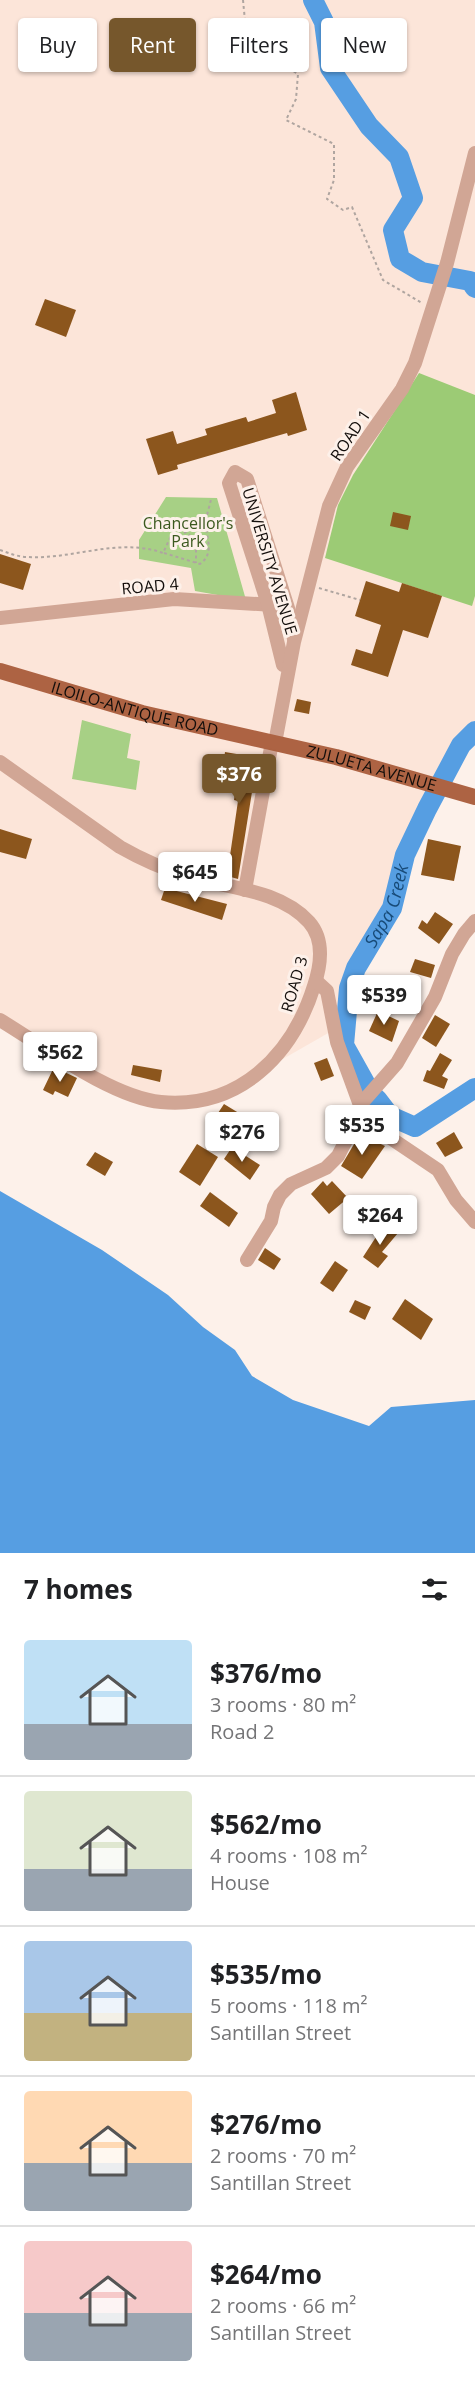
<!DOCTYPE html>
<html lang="en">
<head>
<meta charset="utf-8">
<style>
  :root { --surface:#fff; --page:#f2f2f2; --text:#202124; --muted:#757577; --line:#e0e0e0; --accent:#76572c }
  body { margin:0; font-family:"Open Sans",sans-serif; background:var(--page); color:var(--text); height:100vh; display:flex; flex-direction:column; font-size:22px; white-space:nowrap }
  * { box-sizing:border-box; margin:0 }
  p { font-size:20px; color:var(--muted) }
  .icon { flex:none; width:33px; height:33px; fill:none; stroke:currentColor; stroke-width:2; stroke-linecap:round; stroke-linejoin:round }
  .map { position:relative; height:1553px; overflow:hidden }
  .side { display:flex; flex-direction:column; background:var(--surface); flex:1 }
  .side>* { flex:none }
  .hud { position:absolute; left:18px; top:18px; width:440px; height:54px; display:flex; gap:12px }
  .price { position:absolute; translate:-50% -51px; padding:0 14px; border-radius:6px; background:#fff; color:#222; font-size:20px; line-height:39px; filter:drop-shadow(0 2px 3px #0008) }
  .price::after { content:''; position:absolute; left:50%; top:36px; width:18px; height:14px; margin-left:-9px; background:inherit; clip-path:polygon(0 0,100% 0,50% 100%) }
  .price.selected { background:var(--accent); color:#fff }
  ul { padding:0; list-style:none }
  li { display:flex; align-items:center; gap:18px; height:150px; padding:0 24px }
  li+li { border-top:2px solid var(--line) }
  li span { display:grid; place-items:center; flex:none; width:168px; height:120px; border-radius:6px; color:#555 }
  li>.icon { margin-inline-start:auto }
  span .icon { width:72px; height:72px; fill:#fffc; stroke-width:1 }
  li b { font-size:26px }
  h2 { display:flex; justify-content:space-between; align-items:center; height:72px; padding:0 24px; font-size:26px }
  .pill { padding:0 21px; border-radius:6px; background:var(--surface); box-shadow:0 2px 4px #0004; font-size:21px; line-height:54px }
  .pill.selected { background:var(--accent); color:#fff }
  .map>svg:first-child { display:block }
  .built { fill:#fce5d9 }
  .green { fill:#a7d085 }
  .forest { fill:#9ccb75 }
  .water { fill:#569ee2 }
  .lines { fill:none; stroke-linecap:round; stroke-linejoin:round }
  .river { stroke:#569ee2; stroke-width:20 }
  .building { fill:#8c561d }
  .path { stroke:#afa5a0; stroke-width:2; stroke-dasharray:3 3; stroke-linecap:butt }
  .minor { stroke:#d1a695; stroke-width:14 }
  .major { stroke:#ad6343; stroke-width:16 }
  .labels { text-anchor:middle; stroke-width:6; stroke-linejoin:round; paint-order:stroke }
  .street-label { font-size:16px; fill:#130e0b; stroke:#fdf1ea }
  .park-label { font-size:16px; fill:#3b591e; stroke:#fdf1ea }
  .water-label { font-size:18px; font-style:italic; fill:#184b78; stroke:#fdf1ea }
</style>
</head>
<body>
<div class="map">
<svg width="475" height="1553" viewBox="0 0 475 1553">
  <rect width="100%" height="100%" fill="#fdf1ea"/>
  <polygon class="built" points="0,0 475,0 475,731 461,745 451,762 405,855 392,908 356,967 349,988 344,1024 253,1076 195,1098 136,1095 0,1018"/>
  <g class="green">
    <polygon points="166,497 217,498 246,600 195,591 191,568 139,559 139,540"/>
    <polygon points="82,720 131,734 127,758 140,761 136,790 72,779"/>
  </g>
  <polygon class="forest" points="419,373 475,395 475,596 472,606 325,558 338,505 353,475"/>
  <polygon class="water" points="0,1191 102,1250 168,1295 203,1327 235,1350 252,1376 293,1400 369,1426 391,1407 475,1400 475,1553 0,1553"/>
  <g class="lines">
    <g class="river">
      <polyline points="313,0 324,22 330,68 369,126 399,157 413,198 393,230 400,259 422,272 470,281 475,288"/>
      <path id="s1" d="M368,1088L344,1045L349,988L356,968L392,908L405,855L427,809L461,745L475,731"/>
      <polyline points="377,1099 390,1116 415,1127 475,1088"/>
    </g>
  </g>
  <g class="building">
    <polygon points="45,299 76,310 66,337 35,325"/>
    <polygon points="296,392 307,430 288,436 287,433 177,465 178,469 158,475 146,439 173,431 177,444 207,435 205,429 246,417 248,422 276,413 272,400"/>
    <polygon points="393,512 411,516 408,530 390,526"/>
    <polygon points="0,554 31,564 23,590 0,583"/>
    <polygon points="366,581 399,592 402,583 442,596 428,638 403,630 388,677 351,665 356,649 372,654 381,625 355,616"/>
    <polygon points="297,699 311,702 309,714 294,711"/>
    <polygon points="225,752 254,757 249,791 252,792 238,879 227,876 238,801 234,800 237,780 222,775"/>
    <polygon points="0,829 32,839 26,859 0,852"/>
    <polygon points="428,839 461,846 454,881 421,875"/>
    <polygon points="165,888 227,904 222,920 161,900"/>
    <polygon points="435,912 453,924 439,944 418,928 422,920 427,924"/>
    <polygon points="415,959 435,965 431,978 410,972"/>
    <polygon points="378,1011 399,1021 392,1042 369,1031"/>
    <polygon points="435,1015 450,1024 436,1047 422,1038"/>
    <polygon points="440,1053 452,1060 442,1076 448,1079 444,1089 423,1081 427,1070 430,1071"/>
    <polygon points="327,1058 334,1076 321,1081 314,1063"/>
    <polygon points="133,1065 162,1070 160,1082 131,1075"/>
    <polygon points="54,1067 77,1078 68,1097 55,1091 53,1095 43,1090"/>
    <polygon points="224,1104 270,1132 264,1144 248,1133 240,1142 214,1131 224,1118 218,1113"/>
    <polygon points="454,1132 463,1148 445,1157 436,1143"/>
    <polygon points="360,1134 385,1146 362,1179 341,1166"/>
    <polygon points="197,1144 218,1157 200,1186 179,1172"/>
    <polygon points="232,1147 260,1165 250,1180 224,1159"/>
    <polygon points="95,1152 113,1162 105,1176 86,1165"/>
    <polygon points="323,1181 327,1186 332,1181 348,1198 329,1214 311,1194"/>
    <polygon points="210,1192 238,1213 229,1227 200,1206"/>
    <polygon points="385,1223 398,1233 382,1252 388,1256 378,1268 363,1257"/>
    <polygon points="265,1248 281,1259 274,1270 258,1260"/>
    <polygon points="335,1261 348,1270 333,1292 320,1283"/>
    <polygon points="405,1299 433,1319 421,1340 392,1319"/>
    <polygon points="355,1300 371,1307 365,1320 349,1312"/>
  </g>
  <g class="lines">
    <g class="path">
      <polyline points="243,0 245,21 274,45 274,59 298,74 296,99 286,120 334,144 334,180 327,199 343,210 352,207 383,280 422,303"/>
      <path d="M0,550C9,553 18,557 27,557C72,560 118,537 163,553L171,536H179L186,532L196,541V563"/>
      <path d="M164,553L200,564C215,553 206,539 206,523C206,515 210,506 211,499"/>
      <polyline points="319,588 360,600"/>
    </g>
    <g class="minor">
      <polyline points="0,618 174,599 274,605"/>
      <polyline points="283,665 268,604 229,483 235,472 247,479 288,608 294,639"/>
      <polyline points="275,743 294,642 329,506 347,467 402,389 415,363 447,263 475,153"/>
      <path d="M0,762L120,847C141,859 163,869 187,876C226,888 279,889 309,922C325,940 321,965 314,986C292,1056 239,1109 161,1102C113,1098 43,1046 0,1020"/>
      <polyline points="245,890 272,742"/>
      <polyline points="316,981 327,991 337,1042 360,1105"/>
      <polyline points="355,1123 377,1129 438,1170 456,1200 475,1222"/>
      <polyline points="247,1260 271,1221 274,1207 280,1195 291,1184 326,1168 338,1156 355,1123 360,1105 397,1063 435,997 452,954 464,934 475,921"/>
    </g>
    <path class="major" id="s2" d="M0,671L142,713L336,757L475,797"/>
  </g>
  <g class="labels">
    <g class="street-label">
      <text transform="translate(350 435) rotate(-56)" y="6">ROAD 1</text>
      <text transform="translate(270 561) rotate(73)" y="6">UNIVERSITY AVENUE</text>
      <text transform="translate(150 586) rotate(-5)" y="6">ROAD 4</text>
      <text dy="6" stroke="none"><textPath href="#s2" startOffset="140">ILOILO-ANTIQUE ROAD</textPath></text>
      <text dy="6" stroke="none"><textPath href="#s2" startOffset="384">ZULUETA AVENUE</textPath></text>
      <text transform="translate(294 984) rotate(-74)" y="6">ROAD 3</text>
    </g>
    <g class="park-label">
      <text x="188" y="529">Chancellor's<tspan x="188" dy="18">Park</tspan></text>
    </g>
    <g class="water-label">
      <text dy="6" stroke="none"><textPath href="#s1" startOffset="198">Sapa Creek</textPath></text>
    </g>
  </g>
</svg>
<b class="price selected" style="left:239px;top:805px">$376</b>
<b class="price" style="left:195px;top:903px">$645</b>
<b class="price" style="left:384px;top:1026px">$539</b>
<b class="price" style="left:60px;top:1083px">$562</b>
<b class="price" style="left:362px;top:1156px">$535</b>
<b class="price" style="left:242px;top:1163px">$276</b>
<b class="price" style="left:380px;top:1246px">$264</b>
<div class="hud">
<a class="pill">Buy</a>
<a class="pill selected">Rent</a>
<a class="pill">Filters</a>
<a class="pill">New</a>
</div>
</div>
<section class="side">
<h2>7 homes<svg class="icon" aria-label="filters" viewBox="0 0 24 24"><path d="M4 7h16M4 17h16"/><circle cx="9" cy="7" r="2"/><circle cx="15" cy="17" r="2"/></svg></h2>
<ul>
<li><span style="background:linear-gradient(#bfe0f5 70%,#9aa5b1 0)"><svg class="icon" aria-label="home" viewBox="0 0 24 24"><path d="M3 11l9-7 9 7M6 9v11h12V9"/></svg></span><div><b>$376/mo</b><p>3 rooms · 80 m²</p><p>Road 2</p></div></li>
<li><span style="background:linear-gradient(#dfe7d0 65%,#9aa5b1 0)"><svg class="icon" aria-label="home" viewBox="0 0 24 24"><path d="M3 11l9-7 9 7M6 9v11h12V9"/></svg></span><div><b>$562/mo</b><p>4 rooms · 108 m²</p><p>House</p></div></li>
<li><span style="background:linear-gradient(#a9c7e8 60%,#c2b280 0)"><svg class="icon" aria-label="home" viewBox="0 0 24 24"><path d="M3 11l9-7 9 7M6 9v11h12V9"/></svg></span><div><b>$535/mo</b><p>5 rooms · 118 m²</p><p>Santillan Street</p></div></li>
<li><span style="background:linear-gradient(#ffd9b3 60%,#9aa5b1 0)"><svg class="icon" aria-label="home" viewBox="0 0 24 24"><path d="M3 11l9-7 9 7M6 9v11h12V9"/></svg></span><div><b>$276/mo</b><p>2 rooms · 70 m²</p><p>Santillan Street</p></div></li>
<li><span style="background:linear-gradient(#f6c9c9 60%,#9aa5b1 0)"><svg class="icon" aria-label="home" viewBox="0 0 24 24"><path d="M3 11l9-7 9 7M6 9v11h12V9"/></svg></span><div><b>$264/mo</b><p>2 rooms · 66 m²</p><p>Santillan Street</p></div></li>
</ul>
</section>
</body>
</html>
